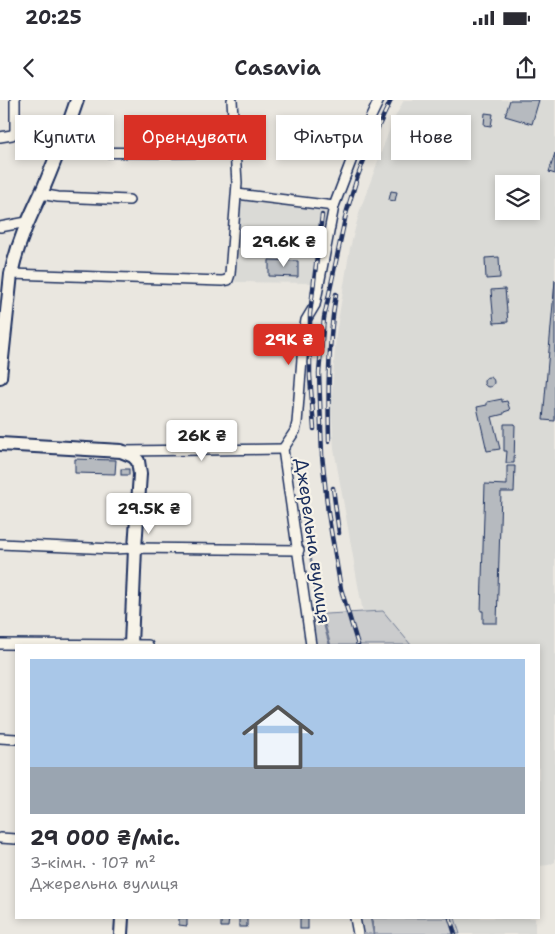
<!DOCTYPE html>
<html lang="uk">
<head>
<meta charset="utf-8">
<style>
  :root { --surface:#fff; --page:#f7f7f7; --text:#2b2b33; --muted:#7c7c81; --accent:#d93025 }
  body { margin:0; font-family:"Shantell Sans",sans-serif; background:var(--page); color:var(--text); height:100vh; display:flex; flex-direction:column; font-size:19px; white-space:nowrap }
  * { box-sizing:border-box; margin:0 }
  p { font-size:16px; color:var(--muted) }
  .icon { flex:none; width:28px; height:28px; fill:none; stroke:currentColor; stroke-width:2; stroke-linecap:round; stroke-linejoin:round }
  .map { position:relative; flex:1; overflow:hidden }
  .panel { position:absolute; left:15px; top:544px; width:525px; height:275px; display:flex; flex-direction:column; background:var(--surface); border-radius:0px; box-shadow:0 2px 8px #0003 }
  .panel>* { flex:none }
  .top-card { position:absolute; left:15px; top:15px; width:525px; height:45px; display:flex; gap:10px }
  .tools { position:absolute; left:495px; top:75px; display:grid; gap:10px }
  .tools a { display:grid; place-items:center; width:45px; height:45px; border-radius:0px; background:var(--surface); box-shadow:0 2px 8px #0003; font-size:25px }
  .price { position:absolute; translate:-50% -42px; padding:0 11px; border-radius:5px; background:#fff; color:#222; font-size:16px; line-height:32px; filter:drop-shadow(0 1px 2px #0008) }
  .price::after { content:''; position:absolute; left:50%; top:30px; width:15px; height:11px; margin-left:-8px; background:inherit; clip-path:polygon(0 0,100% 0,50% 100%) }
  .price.current { background:var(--accent); color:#fff }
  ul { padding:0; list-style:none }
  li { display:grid; align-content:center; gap:10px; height:265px; padding:0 15px }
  li span { display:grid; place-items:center; height:155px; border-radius:0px; color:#555 }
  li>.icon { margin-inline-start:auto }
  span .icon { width:90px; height:90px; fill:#fffc; stroke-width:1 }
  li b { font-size:21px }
  .chip { padding:0 18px; border-radius:0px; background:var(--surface); box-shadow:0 2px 8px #0003; font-size:18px; line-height:45px }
  .chip.current { background:var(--accent); color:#fff }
  .status { display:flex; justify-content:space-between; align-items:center; height:35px; padding:0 25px; background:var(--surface); direction:ltr }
  .status svg { height:14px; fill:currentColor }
  header { display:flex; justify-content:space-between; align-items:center; height:65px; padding:0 15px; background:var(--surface); font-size:22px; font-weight:600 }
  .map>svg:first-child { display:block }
  .built { fill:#dadad6; fill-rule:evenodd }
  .green { fill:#cbcccd; stroke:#737e96 }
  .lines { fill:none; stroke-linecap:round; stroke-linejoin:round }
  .stream { stroke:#6d7892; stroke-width:2.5 }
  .building { fill:#b6babf; stroke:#1b2f5e }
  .street-casing { stroke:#1b2f5e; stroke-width:12 }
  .secondary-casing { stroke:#1b2f5e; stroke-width:16 }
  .street { stroke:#f7f3e8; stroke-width:9 }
  .secondary { stroke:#f7f3e8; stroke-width:12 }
  .rail-casing { stroke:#1b2f5e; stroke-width:4.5 }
  .rail { stroke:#f7f3e8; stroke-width:2.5; stroke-dasharray:8; stroke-linecap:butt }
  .labels { text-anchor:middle; stroke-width:4.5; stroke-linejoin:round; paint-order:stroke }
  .street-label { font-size:18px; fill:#1b2f5e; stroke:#f7f3e8 }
</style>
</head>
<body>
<div class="status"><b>20:25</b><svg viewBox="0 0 49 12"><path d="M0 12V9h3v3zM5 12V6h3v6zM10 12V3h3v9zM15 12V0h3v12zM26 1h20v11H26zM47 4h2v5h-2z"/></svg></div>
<header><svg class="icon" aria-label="back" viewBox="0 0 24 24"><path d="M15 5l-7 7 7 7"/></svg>Casavia<svg class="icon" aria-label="share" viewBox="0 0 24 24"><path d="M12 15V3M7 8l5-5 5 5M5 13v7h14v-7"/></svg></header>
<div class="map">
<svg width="555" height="834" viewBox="0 0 555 834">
  <rect width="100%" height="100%" fill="#eae7e0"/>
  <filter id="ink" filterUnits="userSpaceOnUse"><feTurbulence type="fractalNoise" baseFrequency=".02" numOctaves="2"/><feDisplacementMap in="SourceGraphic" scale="10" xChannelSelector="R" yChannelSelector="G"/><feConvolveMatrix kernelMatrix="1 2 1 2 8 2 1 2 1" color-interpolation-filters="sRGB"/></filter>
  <g filter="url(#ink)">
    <g class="built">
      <path d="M404,0H555V762L549,765L539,766V545H372L364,518L358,485L334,349L331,307L336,234L350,148L360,110L392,23ZM504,84H531V111H504Z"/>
      <polygon points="241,99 330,110 315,183 235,182"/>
      <polygon points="455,818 535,818 535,834 460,834"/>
    </g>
    <g class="green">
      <polygon points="383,511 411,545 311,545 307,515"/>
      <polygon points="355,818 455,818 460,834 358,834"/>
    </g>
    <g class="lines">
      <g class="stream">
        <polyline points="302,403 317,498 330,545"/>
        <polyline points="371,818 374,834"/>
      </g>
    </g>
    <g class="building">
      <polygon points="510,0 539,0 532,24 505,16"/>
      <polygon points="485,13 493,14 491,26 484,25"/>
      <polygon points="555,53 555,74 549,72"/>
      <polygon points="391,91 397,92 395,101 389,100"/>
      <polygon points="499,157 500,178 486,179 485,158"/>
      <polygon points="269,160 298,161 298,177 269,176"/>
      <polygon points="555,180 555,321 543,320"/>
      <polygon points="505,189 508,222 494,223 491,190"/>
      <circle cx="489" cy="282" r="5"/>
      <polygon points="502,299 502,302 507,301 510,310 504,312 504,314 492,317 500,349 487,351 477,307 487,305 487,302"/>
      <polygon points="504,324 515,324 514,363 506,363 507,351 504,351"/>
      <polygon points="75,359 116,360 115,374 75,373"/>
      <polygon points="507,366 515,366 514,392 501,392 497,523 483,523 483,511 481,511 485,384 507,385"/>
      <rect x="121" y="369" width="8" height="6"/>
      <polygon points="179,818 187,818 187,826 179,825"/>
      <polygon points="221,818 229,818 228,827 221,827"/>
      <rect x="239" y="818" width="8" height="9"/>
      <rect x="300" y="818" width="8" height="11"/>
    </g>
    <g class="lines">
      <g class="street-casing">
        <g id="street">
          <polyline points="0,37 12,35 15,32 15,0"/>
          <polyline points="59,52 176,53 235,52"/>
          <polyline points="40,94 58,97 129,100"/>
          <polyline points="237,94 334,106"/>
          <polyline points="0,127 27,122"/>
          <polyline points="11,174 222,181 228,180 230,174 237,83 232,0"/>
          <polyline points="124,351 283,349"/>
          <polyline points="0,444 113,449 135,448 299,450"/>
          <polyline points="0,544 148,545"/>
          <polyline points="311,545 283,349 295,331 297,323 304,233 306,220 315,205 334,106 356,48 379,0"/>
          <polyline points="0,638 16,639"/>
          <polyline points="0,738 16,739"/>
          <polyline points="355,818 358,834"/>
        </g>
      </g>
      <g class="secondary-casing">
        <g id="secondary">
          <path d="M0,277L11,174C18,141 30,117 44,87C56,58 67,30 77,0"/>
          <polyline points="0,344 121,351 133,356 138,361 140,374 135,448 131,545"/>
          <polyline points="121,834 122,818"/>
        </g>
      </g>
      <use href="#street" class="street"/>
      <use href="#secondary" class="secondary"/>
      <g class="rail-casing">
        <g id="rail">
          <polyline points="314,329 310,276 310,214 322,115"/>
          <path d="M329,341C328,292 328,243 336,194"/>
          <polyline points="333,388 339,433"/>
          <polyline points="358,545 341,489 328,413 322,355 319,273 324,218 346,114 357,78 371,42 391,0"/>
          <polyline points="450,818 455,834"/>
        </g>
      </g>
      <use href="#rail" class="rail"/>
    </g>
  </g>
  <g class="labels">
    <g class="street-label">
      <text transform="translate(313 441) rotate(82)" y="6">Джерельна вулиця</text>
    </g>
  </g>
</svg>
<div class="tools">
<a><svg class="icon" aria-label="layers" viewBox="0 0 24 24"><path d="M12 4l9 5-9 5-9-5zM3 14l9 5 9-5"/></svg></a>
</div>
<b class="price" style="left:284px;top:168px">29.6K ₴</b>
<b class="price current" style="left:289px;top:266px">29K ₴</b>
<b class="price" style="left:202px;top:362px">26K ₴</b>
<b class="price" style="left:149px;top:435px">29.5K ₴</b>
<div class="top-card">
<a class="chip">Купити</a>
<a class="chip current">Орендувати</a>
<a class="chip">Фільтри</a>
<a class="chip">Нове</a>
</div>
<section class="panel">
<ul>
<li><span style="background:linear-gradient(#a9c7e8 70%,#9aa5b1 0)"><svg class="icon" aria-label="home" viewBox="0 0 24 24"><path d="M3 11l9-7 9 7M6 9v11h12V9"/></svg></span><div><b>29 000 ₴/міс.</b><p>3-кімн. · 107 m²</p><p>Джерельна вулиця</p></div></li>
</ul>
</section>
</div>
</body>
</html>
